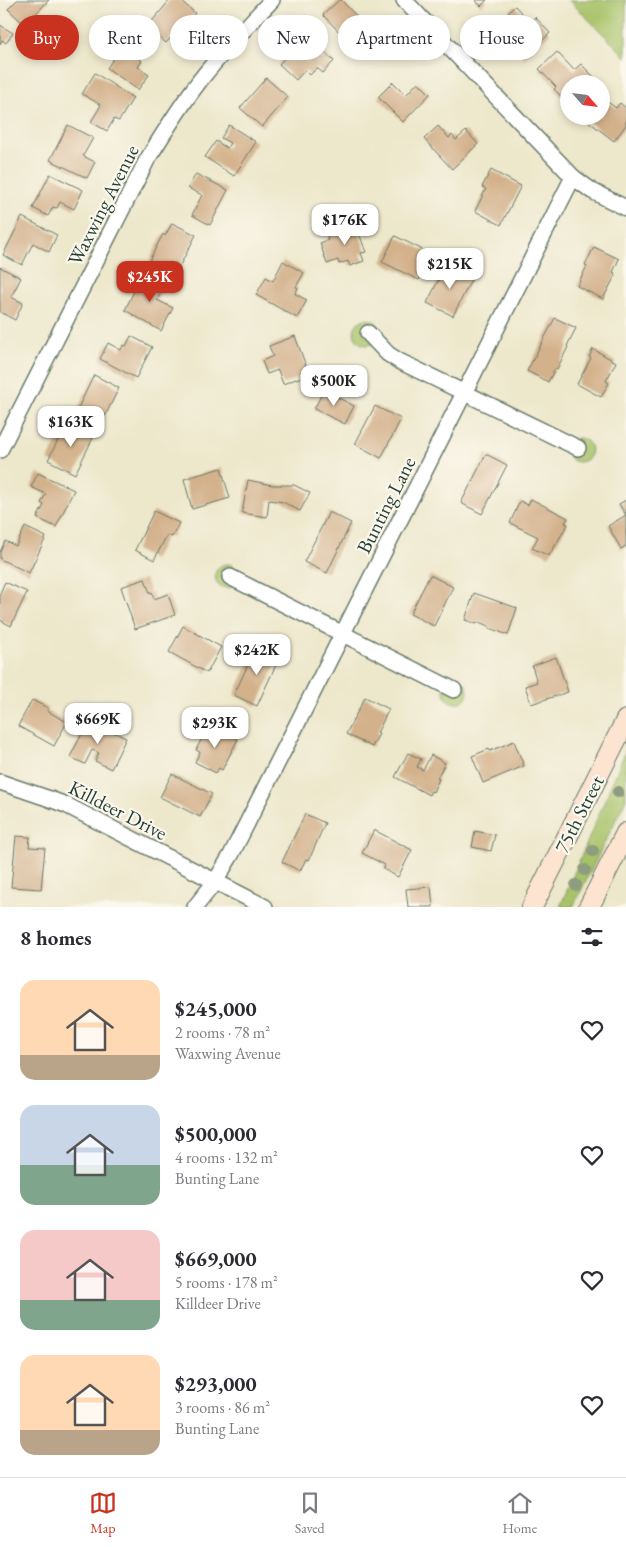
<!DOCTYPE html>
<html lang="en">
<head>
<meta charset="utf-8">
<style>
  :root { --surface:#fff; --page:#f2f2f3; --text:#2b2b33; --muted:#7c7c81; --line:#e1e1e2; --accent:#c8321e }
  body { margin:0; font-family:"EB Garamond",serif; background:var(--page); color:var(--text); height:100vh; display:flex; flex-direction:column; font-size:19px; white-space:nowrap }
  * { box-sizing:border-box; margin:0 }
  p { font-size:16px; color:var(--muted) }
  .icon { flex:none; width:28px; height:28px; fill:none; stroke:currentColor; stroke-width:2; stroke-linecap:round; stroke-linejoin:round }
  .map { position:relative; height:907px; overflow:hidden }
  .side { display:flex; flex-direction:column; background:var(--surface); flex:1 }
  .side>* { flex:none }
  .top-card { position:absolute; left:15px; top:15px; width:596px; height:45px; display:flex; gap:10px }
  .needle { width:32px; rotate:118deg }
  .controls { position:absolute; left:560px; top:75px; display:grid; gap:10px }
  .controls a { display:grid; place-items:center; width:50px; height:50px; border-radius:50%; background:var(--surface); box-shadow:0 2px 8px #0003; font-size:25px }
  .price { position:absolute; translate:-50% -42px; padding:0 11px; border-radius:10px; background:#fff; color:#222; font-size:16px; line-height:32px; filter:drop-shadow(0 1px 2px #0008) }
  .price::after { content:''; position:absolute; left:50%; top:30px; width:15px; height:11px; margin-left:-8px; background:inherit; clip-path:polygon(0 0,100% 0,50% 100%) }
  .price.on { background:var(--accent); color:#fff }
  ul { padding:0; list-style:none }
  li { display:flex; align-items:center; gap:15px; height:125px; padding:0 20px }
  li span { display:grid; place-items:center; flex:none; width:140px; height:100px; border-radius:15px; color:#555 }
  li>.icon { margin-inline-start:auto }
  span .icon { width:60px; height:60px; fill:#fffc; stroke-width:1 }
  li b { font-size:21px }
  h2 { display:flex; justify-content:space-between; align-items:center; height:60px; padding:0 20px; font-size:21px }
  .pill { padding:0 18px; border-radius:22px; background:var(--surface); box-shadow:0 2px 8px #0003; font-size:18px; line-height:45px }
  .pill.on { background:var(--accent); color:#fff }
  .tabs { display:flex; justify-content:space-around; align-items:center; height:70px; border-top:1px solid var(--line); background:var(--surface); font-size:14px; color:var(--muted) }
  .tabs a { display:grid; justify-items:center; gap:2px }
  .tabs .on { color:var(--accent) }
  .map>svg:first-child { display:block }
  .green { fill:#a7c268; stroke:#63804e }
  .building { fill:#d3b18b }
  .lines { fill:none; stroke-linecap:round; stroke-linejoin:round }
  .street-casing { stroke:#677869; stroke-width:18 }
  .secondary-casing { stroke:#677869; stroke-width:22 }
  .street { stroke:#fff; stroke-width:15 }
  .secondary { stroke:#fde4d1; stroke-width:20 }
  .tree { fill:#8e9c7f }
  .labels { text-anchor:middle; stroke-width:4.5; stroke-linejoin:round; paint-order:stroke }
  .street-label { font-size:20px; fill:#1f3d34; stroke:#fbf7ec }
</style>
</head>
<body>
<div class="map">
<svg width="626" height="907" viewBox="0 0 626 907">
  <rect width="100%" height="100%" fill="#fbf7ec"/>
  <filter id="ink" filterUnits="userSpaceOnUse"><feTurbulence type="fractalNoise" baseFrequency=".02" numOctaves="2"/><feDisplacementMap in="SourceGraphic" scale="10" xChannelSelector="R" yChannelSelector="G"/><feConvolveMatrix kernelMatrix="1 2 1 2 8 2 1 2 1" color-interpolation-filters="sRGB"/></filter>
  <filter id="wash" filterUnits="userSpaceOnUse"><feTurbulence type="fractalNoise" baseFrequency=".0096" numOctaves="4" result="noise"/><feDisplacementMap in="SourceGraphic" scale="20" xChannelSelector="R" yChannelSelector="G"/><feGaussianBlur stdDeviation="1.12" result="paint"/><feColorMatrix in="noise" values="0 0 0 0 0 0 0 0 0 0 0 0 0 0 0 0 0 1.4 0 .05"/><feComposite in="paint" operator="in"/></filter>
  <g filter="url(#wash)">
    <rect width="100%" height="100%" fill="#ede7cb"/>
    <g class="green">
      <polygon points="569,0 626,0 626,57"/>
      <circle cx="367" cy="332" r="13"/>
      <circle cx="579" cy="450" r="12"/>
      <circle cx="227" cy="576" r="12"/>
      <circle cx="456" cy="691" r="12"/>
      <polygon points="626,750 626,799 573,907 560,907"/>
    </g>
    <g id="blocks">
      <g class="building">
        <polygon points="17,0 49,0 25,25 8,9"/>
        <polygon points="170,0 180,0 195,13 177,35 175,33 166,43 147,27"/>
        <polygon points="339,0 341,0 379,40 362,56 323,15"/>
        <polygon points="475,0 487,0 481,6"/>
        <polygon points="515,6 530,22 535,17 550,33 524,58 503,35 505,33 496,24"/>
        <polygon points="0,25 13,33 6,43 2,40 0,44"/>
        <polygon points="131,33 148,46 139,59 142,61 138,67 149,75 138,90 107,68"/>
        <polygon points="306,35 334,61 323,73 317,68 310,75 305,70 296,80 279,64"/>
        <polygon points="557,52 574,70 581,64 594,77 587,84 569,84 569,101 567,103 554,89 556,87 539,69"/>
        <polygon points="95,73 133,98 119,121 114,119 107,131 91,122 101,105 82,94"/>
        <polygon points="266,78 288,97 262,127 240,108"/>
        <polygon points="393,82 406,95 418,82 430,94 403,122 378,97"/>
        <polygon points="601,97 616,108 620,103 626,108 626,125 614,141 584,118 585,116 601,116"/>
        <polygon points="68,125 93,138 83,156 95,162 87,178 50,160"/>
        <polygon points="229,125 256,142 234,176 205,157 216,141 227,148 230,143 221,138"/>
        <polygon points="438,126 449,138 452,135 456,140 466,131 478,144 452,169 424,139"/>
        <polygon points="491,170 521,186 501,225 475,211 486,189 482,187"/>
        <polygon points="50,174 83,190 74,209 60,202 57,208 53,207 48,216 33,208"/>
        <polygon points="196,174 228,190 210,225 192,215 202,195 188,188"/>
        <polygon points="22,217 57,235 49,252 33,243 22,265 3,255"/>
        <polygon points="354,220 366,252 361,253 364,261 350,266 348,261 339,264 338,260 327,264 320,243 328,240 327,237 342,232 340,225"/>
        <polygon points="172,223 196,235 175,275 149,261 163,234 165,236"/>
        <polygon points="395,236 431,254 419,280 382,262"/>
        <polygon points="594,247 619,259 613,272 615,273 614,275 615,276 603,299 577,286 587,266 585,265"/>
        <polygon points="283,261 304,273 296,287 298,288 295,294 307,300 297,318 256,295 266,277 273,281"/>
        <polygon points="446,265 472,278 453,316 427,303"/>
        <polygon points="0,267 21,278 11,297 23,303 15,320 0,312"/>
        <polygon points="148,274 166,283 157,300 173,308 161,331 125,310 136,287 140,289"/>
        <polygon points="555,318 576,328 567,346 568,347 557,369 555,369 548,382 527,371"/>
        <polygon points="131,336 152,347 136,378 100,359 108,343 121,350 123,345 126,346"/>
        <polygon points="295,336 309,374 283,384 278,370 267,374 262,361 273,356 269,346"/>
        <polygon points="593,349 616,362 606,381 609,383 601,397 577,384 591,358 589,357"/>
        <polygon points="94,375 119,388 101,424 76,412"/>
        <polygon points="324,390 354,406 345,424 314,409"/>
        <polygon points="375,406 401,419 381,458 355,444"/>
        <polygon points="67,422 94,436 75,474 48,460"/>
        <polygon points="486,454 507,465 482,514 461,503"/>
        <polygon points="221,468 230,498 192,509 184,479"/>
        <polygon points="38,473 74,490 56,527 37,518 44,505 41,503 46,494 31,487"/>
        <polygon points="248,480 272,485 294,485 310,493 300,511 283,502 269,500 267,517 242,513"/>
        <polygon points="531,499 568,518 565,523 568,524 549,556 532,548 538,537 510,523 520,501 528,505"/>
        <polygon points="626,500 626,546 621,549 608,526 626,515 619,504"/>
        <polygon points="154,511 179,523 172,537 167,535 154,560 135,550"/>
        <polygon points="329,512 351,523 327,573 304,562"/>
        <polygon points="25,527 46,537 29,573 0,559 0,552 5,541 16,546"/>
        <polygon points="430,575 453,587 434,626 410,614"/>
        <polygon points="145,579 150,593 152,592 154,599 168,594 175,615 135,629 121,587"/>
        <polygon points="5,582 27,592 11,626 0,620 0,593"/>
        <polygon points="474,593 517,608 508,635 489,628 489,626 478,622 477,624 465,620"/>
        <polygon points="183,626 221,647 207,673 169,652"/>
        <polygon points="257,645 280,656 257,706 234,695"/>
        <polygon points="556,657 568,692 531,704 525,686 537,682 532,666"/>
        <polygon points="365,697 389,709 377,733 379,734 372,747 346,734"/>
        <polygon points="32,700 48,708 47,711 67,722 54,746 18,726"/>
        <polygon points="89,720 126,738 111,769 95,761 99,753 92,750 85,764 70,757"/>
        <polygon points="209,724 238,739 222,770 219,768 216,773 195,762 200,752 196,750"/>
        <polygon points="514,741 524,766 483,783 472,756 489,749 490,751"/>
        <polygon points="408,753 421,759 417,767 423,770 431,755 445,763 437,778 439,779 433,792 431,791 429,795 395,777"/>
        <polygon points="172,774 212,794 200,817 160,797"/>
        <polygon points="305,814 325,823 309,860 306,859 300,871 282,862"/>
        <polygon points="374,830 412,850 398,877 383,869 385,865 362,853"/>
        <polygon points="475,831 495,835 491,851 472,847"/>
        <polygon points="16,836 30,837 29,847 45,848 41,889 11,887"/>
        <polygon points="431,887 433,907 408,907 406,889"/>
      </g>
    </g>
  </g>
  <g filter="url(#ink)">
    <use href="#blocks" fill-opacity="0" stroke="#677869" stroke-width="1"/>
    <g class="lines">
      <g class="street-casing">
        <g id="street">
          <polyline points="404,0 573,177 592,191 626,208"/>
          <polyline points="368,333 388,354 399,361 578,448"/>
          <path d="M0,450L147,160C165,131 183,101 205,74C226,48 249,24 272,0"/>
          <polyline points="230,577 454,690"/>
          <polyline points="0,782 47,798 66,805 265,907"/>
          <polyline points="195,907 215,882 231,855 573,177"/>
        </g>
      </g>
      <g class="secondary-casing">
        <g id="secondary">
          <polyline points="532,907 626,720"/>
          <polyline points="589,907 626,833"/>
        </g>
      </g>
      <use href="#street" class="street"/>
      <use href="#secondary" class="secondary"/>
    </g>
    <g class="tree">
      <circle cx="618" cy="792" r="6"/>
      <circle cx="593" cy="851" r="6"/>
      <circle cx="585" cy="870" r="6"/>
      <circle cx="576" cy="885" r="6"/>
    </g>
  </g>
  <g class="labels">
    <g class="street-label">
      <text transform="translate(103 205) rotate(-63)" y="7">Waxwing Avenue</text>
      <text transform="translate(386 505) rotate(-63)" y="7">Bunting Lane</text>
      <text transform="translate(118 810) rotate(27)" y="7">Killdeer Drive</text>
      <text transform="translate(579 814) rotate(-63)" y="7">75th Street</text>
    </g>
  </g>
</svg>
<div class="controls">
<a><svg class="needle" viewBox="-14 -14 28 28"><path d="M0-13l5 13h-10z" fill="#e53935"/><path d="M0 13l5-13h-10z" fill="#7c7c81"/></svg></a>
</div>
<b class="price" style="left:345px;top:246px">$176K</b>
<b class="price" style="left:450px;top:290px">$215K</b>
<b class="price on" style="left:150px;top:303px">$245K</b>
<b class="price" style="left:334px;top:407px">$500K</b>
<b class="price" style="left:71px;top:448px">$163K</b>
<b class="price" style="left:257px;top:676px">$242K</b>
<b class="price" style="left:98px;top:745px">$669K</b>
<b class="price" style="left:215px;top:749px">$293K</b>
<div class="top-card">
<a class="pill on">Buy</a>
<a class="pill">Rent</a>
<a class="pill">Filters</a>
<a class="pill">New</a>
<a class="pill">Apartment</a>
<a class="pill">House</a>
</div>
</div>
<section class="side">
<h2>8 homes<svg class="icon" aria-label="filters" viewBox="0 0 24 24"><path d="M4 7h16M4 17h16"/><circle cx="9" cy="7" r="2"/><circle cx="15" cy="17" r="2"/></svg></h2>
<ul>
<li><span style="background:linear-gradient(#ffd9b3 75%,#b9a48a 0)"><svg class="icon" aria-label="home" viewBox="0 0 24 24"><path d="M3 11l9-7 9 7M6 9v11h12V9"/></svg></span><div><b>$245,000</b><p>2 rooms · 78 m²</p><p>Waxwing Avenue</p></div><svg class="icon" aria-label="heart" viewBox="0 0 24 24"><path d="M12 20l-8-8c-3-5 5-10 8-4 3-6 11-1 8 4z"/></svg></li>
<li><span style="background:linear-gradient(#c9d6e8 60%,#7fa58c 0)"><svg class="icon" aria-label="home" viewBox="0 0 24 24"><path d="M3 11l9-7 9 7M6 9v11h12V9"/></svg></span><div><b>$500,000</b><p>4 rooms · 132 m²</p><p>Bunting Lane</p></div><svg class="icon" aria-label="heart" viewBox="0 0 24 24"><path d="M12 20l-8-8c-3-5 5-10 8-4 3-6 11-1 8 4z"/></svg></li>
<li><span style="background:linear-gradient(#f6c9c9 70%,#7fa58c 0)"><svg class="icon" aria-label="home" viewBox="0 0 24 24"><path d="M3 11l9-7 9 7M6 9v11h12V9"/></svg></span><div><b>$669,000</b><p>5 rooms · 178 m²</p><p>Killdeer Drive</p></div><svg class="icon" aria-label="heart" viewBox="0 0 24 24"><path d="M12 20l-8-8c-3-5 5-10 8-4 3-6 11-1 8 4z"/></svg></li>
<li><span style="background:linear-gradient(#ffd9b3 75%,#b9a48a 0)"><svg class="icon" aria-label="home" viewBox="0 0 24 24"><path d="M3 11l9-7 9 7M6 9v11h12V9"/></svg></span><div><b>$293,000</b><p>3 rooms · 86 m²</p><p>Bunting Lane</p></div><svg class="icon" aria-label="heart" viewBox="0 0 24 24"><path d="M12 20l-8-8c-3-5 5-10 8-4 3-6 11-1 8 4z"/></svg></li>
</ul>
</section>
<nav class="tabs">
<a class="on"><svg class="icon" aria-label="map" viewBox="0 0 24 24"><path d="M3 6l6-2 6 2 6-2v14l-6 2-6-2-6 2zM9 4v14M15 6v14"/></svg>Map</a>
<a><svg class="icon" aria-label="saved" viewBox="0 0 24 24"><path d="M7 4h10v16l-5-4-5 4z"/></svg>Saved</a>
<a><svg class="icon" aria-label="home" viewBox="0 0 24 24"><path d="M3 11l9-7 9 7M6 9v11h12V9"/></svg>Home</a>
</nav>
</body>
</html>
